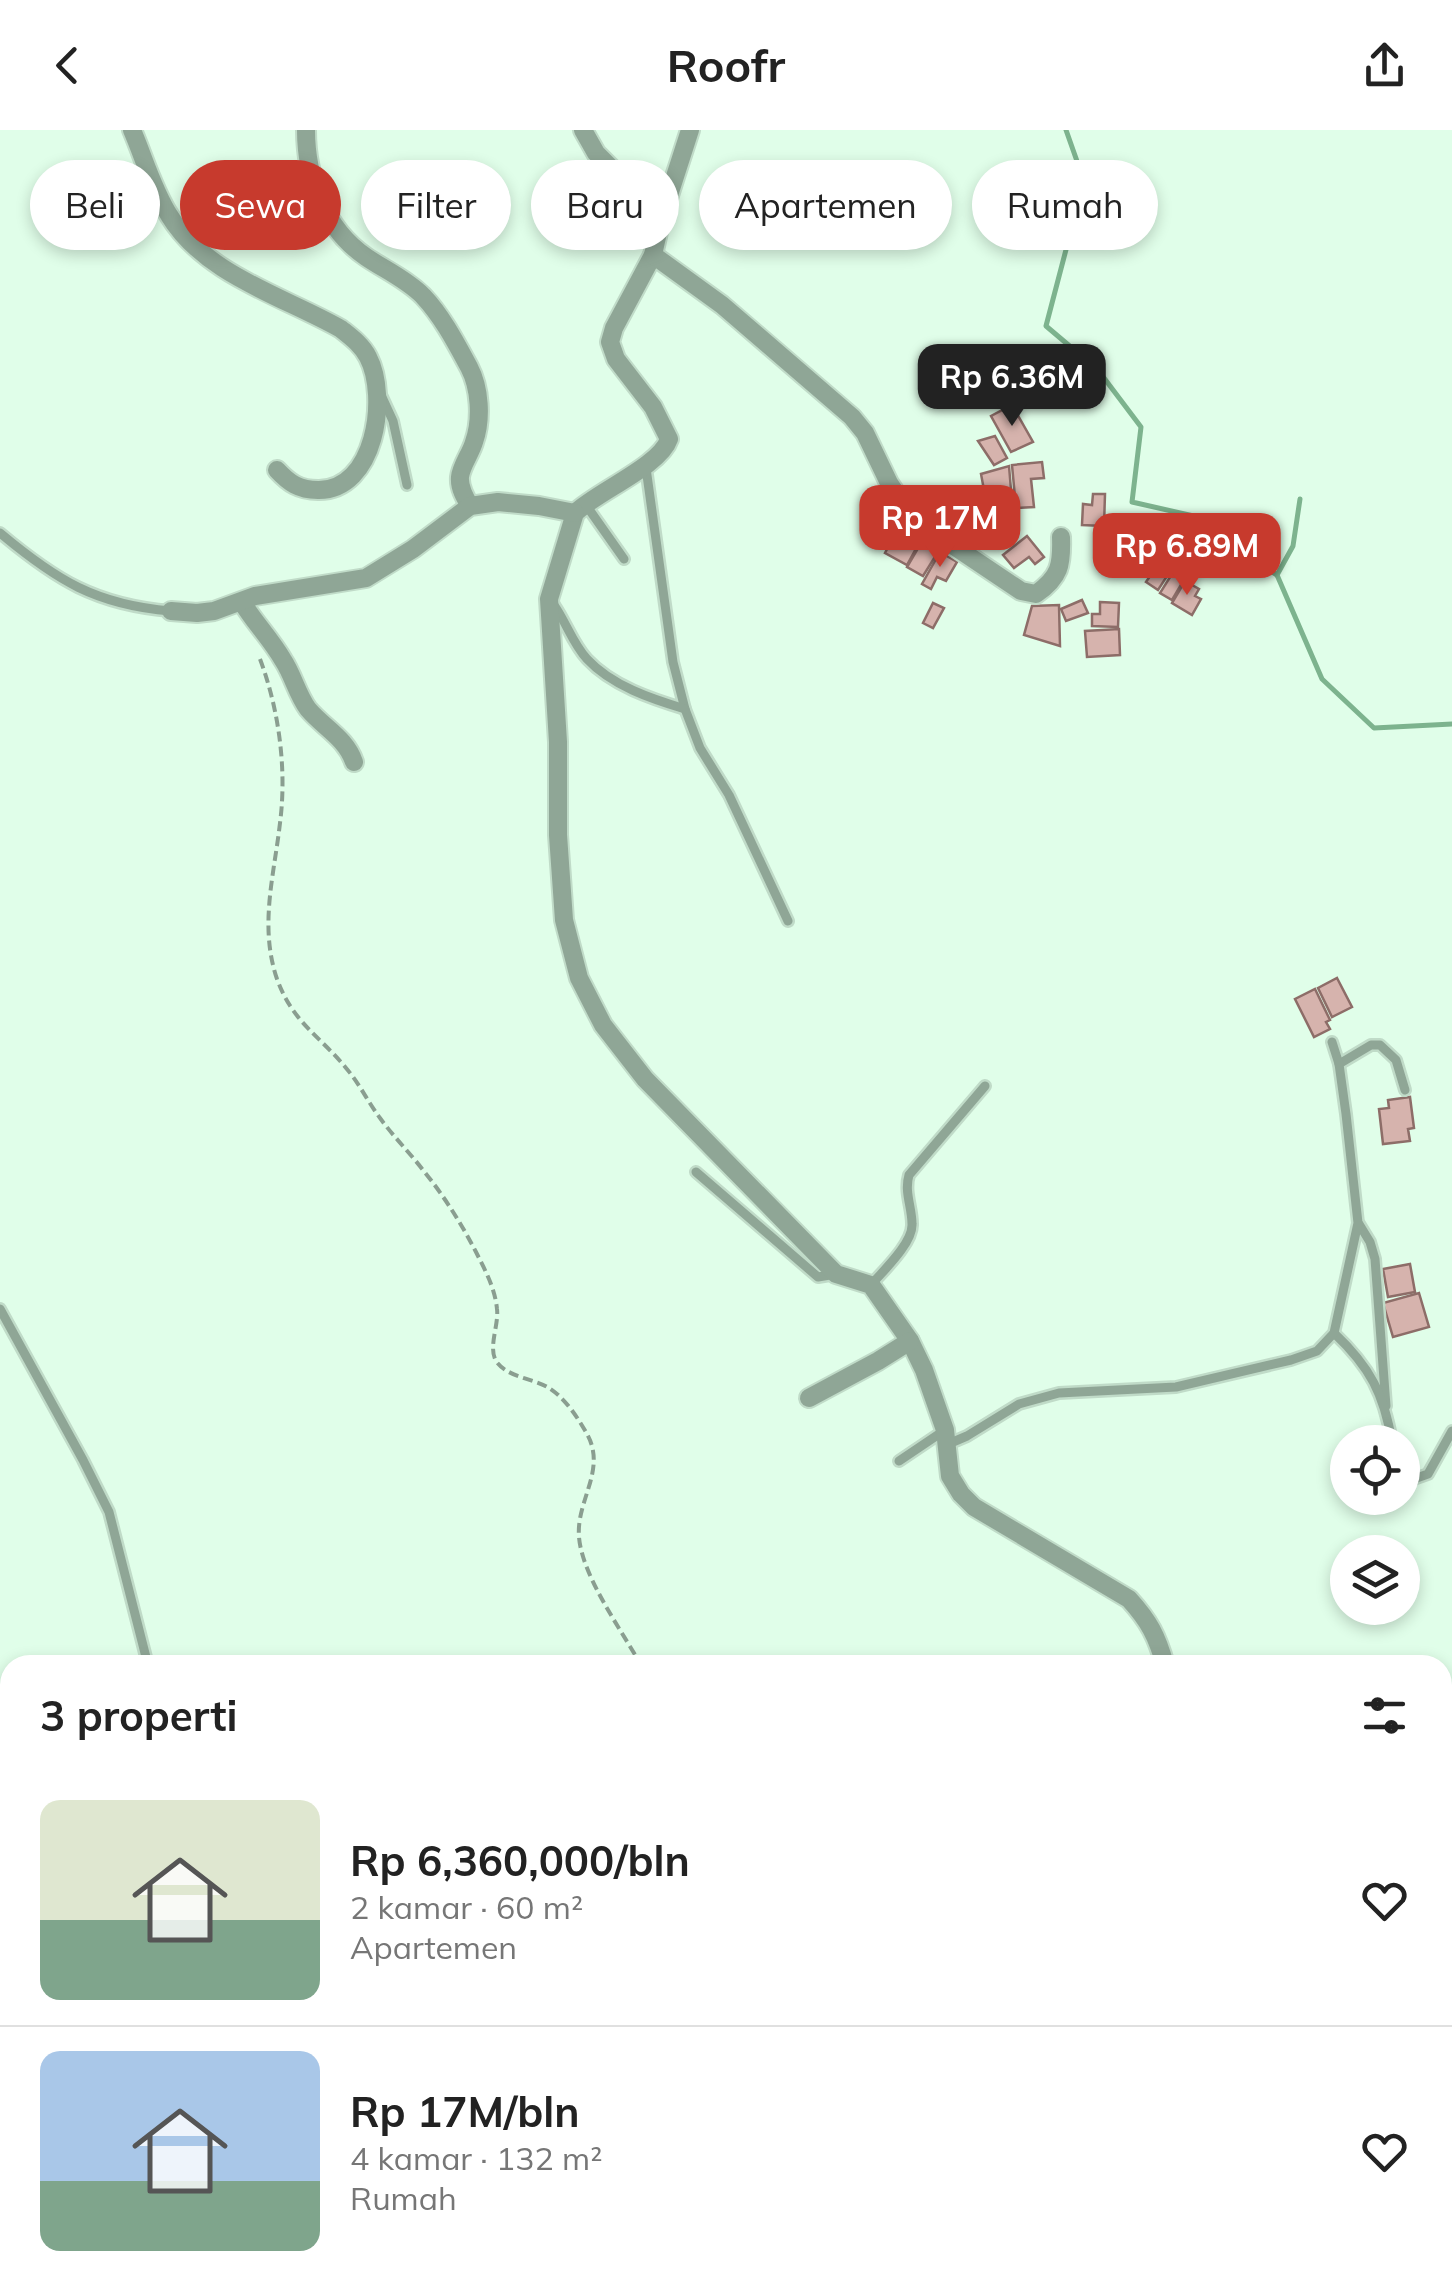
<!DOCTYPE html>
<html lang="id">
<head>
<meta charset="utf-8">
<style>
  :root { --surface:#fff; --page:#f6f6f6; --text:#222; --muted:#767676; --line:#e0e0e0; --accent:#c73a2d }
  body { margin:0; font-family:Mulish,sans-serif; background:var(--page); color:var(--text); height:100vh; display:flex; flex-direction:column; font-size:38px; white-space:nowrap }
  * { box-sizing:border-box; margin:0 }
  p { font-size:32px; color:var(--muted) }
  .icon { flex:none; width:55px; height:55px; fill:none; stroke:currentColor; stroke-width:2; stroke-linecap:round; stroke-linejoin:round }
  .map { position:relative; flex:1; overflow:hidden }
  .panel { position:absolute; left:0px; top:1525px; width:1452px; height:640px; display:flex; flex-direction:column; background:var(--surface); border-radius:30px 30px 0 0; box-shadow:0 5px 15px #0003 }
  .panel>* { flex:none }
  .banner { position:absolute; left:30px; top:30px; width:1392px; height:90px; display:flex; gap:20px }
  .controls { position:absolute; left:1330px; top:1295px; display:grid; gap:20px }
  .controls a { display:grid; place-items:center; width:90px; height:90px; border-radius:50%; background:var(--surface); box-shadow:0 5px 15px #0003; font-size:50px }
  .price { position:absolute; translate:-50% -85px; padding:0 22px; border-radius:20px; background:var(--accent); color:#fff; font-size:32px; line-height:65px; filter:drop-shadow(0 2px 5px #0008) }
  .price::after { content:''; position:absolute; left:50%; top:60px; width:30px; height:22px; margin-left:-15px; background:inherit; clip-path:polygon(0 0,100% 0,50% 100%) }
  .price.active { background:#222; color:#fff }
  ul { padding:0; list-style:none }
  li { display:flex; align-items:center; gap:30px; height:250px; padding:0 40px }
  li+li { border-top:2px solid var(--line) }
  li span { display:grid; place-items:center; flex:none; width:280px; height:200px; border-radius:20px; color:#555 }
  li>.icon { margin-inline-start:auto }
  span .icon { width:120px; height:120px; fill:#fffc; stroke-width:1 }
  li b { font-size:42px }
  h2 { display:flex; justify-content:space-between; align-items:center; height:120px; padding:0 40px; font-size:42px }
  .tag { padding:0 35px; border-radius:45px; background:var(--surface); box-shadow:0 5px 15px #0003; font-size:35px; line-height:90px }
  .tag.active { background:var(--accent); color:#fff }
  header { display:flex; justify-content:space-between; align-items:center; height:130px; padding:0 40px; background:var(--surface); font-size:45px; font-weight:700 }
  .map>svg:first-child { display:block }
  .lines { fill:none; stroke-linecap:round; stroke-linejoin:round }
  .stream { stroke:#7db38e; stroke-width:5 }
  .building { fill:#d6b3ad; stroke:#8d6d68; stroke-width:2.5 }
  .service-casing { stroke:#c0dbc8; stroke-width:14 }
  .minor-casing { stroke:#c0dbc8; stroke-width:22 }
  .path { stroke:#8a9e90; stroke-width:4; stroke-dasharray:10 5; stroke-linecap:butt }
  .service { stroke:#8fa696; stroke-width:9 }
  .minor { stroke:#8fa696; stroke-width:18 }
</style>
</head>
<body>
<header><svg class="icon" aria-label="back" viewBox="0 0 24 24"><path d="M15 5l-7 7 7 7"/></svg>Roofr<svg class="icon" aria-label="share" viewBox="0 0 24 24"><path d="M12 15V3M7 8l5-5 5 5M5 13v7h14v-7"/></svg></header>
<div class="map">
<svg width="1452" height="2165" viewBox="0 0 1452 2165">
  <rect width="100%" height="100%" fill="#e0fee9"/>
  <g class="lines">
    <g class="stream">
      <polyline points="1066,0 1084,51 1046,196 1098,240 1141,297 1132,372 1198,387 1235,419 1277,445"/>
      <polyline points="1300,369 1293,416 1277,445 1322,549 1374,598 1452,594"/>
    </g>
  </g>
  <g class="building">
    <polygon points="1012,275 1033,312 1011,322 991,286"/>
    <polygon points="995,306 1007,328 994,335 978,311"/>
    <polygon points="1042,332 1044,348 1031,349 1034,377 1016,378 1012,335"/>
    <polygon points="1009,336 1012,372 987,376 981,344"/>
    <polygon points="1093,364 1105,364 1104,396 1082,395 1083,374 1092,375"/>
    <polygon points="900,395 919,413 907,435 885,423"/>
    <polygon points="1027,406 1044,427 1035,434 1029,427 1014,438 1003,425"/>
    <polygon points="921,413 938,422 923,446 907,437"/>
    <polygon points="940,422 957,432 946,451 937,447 931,459 922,454"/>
    <polygon points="1157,436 1169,443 1158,460 1146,452"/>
    <polygon points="1177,436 1188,443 1172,470 1160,463"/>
    <polygon points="1185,451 1199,459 1195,466 1201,469 1192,485 1172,473"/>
    <polygon points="1082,470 1088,483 1066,491 1061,479"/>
    <polygon points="1100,472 1119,473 1118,497 1092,496 1092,484 1100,484"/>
    <polygon points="933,473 944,478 933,498 923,493"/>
    <polygon points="1059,475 1060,516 1024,505 1032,476"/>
    <polygon points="1119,499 1120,525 1087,527 1085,501"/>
    <polygon points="1337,848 1352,877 1332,887 1318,858"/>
    <polygon points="1315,859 1330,890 1326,892 1330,899 1314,907 1295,869"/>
    <polygon points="1410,967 1414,998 1408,999 1410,1011 1383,1014 1379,979 1389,978 1388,970"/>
    <polygon points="1410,1134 1415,1162 1388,1167 1383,1139"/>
    <polygon points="1419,1163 1429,1197 1393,1207 1383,1173"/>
    <polygon points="1313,2155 1353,2155 1362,2161 1359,2165 1307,2165"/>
  </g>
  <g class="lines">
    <g class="service-casing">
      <g id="service">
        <polyline points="382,267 393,291 407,355"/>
        <polyline points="646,338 673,532 685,579 700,618 729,665 788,791"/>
        <polyline points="586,375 624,429"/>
        <path d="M0,403C56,450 96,475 171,481"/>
        <path d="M554,475C566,492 573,514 587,529C612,556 652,569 685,579"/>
        <polyline points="1339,934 1371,915 1380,915 1396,930 1405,960"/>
        <polyline points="696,1042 818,1147 836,1144"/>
        <polyline points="1359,1094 1370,1112 1375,1129 1386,1276"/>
        <path d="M871,1155C883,1141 913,1113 912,1094C912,1077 904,1062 909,1045L985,956"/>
        <polyline points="0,1179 83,1330 109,1382 148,1535"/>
        <path d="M1334,1203C1370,1237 1384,1264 1392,1312"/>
        <polyline points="946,1315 967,1306 1019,1274 1059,1263 1176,1257 1291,1230 1317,1221 1334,1203 1358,1093 1346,984 1339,934 1332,912"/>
        <polyline points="899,1331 945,1300"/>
        <polyline points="1402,1342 1411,1350 1428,1344 1452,1301"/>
        <polyline points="292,2155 294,2165"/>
      </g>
    </g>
    <g class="minor-casing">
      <g id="minor">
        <path d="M132,0C144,28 153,60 169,85C205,145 283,166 341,199C351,207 362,215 368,227C389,267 375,361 318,360C299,360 289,353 277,340"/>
        <path d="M306,0C306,48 325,99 366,127C385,140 406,149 423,166C442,186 456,213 469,237C480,258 482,289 474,312C471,323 461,336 460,347C459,358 465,368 470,376"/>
        <polyline points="583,0 596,23 629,56 667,72"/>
        <path d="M690,0L660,93L653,125L614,198L610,212L616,229L653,277L669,309C660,336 598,361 575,383L549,469L558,612V705L564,790L579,848L603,895L645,949L836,1144L871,1155L910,1211L924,1240L945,1300L950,1346L961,1364L974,1377L1129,1469C1149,1491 1157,1506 1165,1535"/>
        <path d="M653,125L722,175L852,287L865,303L889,353L909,383L939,406L1021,461L1036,464C1060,447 1062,435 1061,407"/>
        <path d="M242,472C254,492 271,509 283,530C293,545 297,564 308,579C324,598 346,608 354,632"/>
        <polyline points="171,481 197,483 214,481 255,466 366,448 413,419 470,376 498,372 539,376 575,383"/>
        <polyline points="809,1268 878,1231 910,1211"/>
        <polyline points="1188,2155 1190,2165"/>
      </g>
    </g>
    <g class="path">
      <path d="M260,529C279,580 287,639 280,693C274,746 259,796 277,849C293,893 319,905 346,938C359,953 368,972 380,988C393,1006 409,1022 423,1040C444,1066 461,1093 476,1122C485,1140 495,1158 497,1179C499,1195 488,1217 496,1231C508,1248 533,1248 549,1258C565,1268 578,1288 587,1304C607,1340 576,1370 579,1407C582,1446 622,1501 641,1535"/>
      <polyline points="625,2165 626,2155"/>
    </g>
    <use href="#service" class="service"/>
    <use href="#minor" class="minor"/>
  </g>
</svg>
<div class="controls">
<a><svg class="icon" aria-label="locate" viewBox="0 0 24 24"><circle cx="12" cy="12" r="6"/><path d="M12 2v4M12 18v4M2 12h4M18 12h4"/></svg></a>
<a><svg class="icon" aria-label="layers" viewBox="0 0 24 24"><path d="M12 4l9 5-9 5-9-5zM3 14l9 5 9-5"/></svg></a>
</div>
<b class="price active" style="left:1012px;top:299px">Rp 6.36M</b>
<b class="price" style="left:940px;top:440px">Rp 17M</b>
<b class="price" style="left:1187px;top:468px">Rp 6.89M</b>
<div class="banner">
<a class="tag">Beli</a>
<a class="tag active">Sewa</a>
<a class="tag">Filter</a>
<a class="tag">Baru</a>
<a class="tag">Apartemen</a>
<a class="tag">Rumah</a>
</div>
<section class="panel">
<h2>3 properti<svg class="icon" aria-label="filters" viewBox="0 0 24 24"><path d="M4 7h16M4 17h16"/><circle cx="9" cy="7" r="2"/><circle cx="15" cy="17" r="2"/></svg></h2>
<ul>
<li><span style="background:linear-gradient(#dfe7d0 60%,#7fa58c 0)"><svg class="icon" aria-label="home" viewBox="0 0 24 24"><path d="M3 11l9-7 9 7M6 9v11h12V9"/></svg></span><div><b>Rp 6,360,000/bln</b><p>2 kamar · 60 m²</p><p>Apartemen</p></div><svg class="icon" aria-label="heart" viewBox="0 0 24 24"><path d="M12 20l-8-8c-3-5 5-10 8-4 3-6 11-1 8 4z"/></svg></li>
<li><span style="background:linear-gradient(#a9c7e8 65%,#7fa58c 0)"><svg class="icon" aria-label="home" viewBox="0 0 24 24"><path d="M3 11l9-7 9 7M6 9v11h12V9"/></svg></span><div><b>Rp 17M/bln</b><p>4 kamar · 132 m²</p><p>Rumah</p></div><svg class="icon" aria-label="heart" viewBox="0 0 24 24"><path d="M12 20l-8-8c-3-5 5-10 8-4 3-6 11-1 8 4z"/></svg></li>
</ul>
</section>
</div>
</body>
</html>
